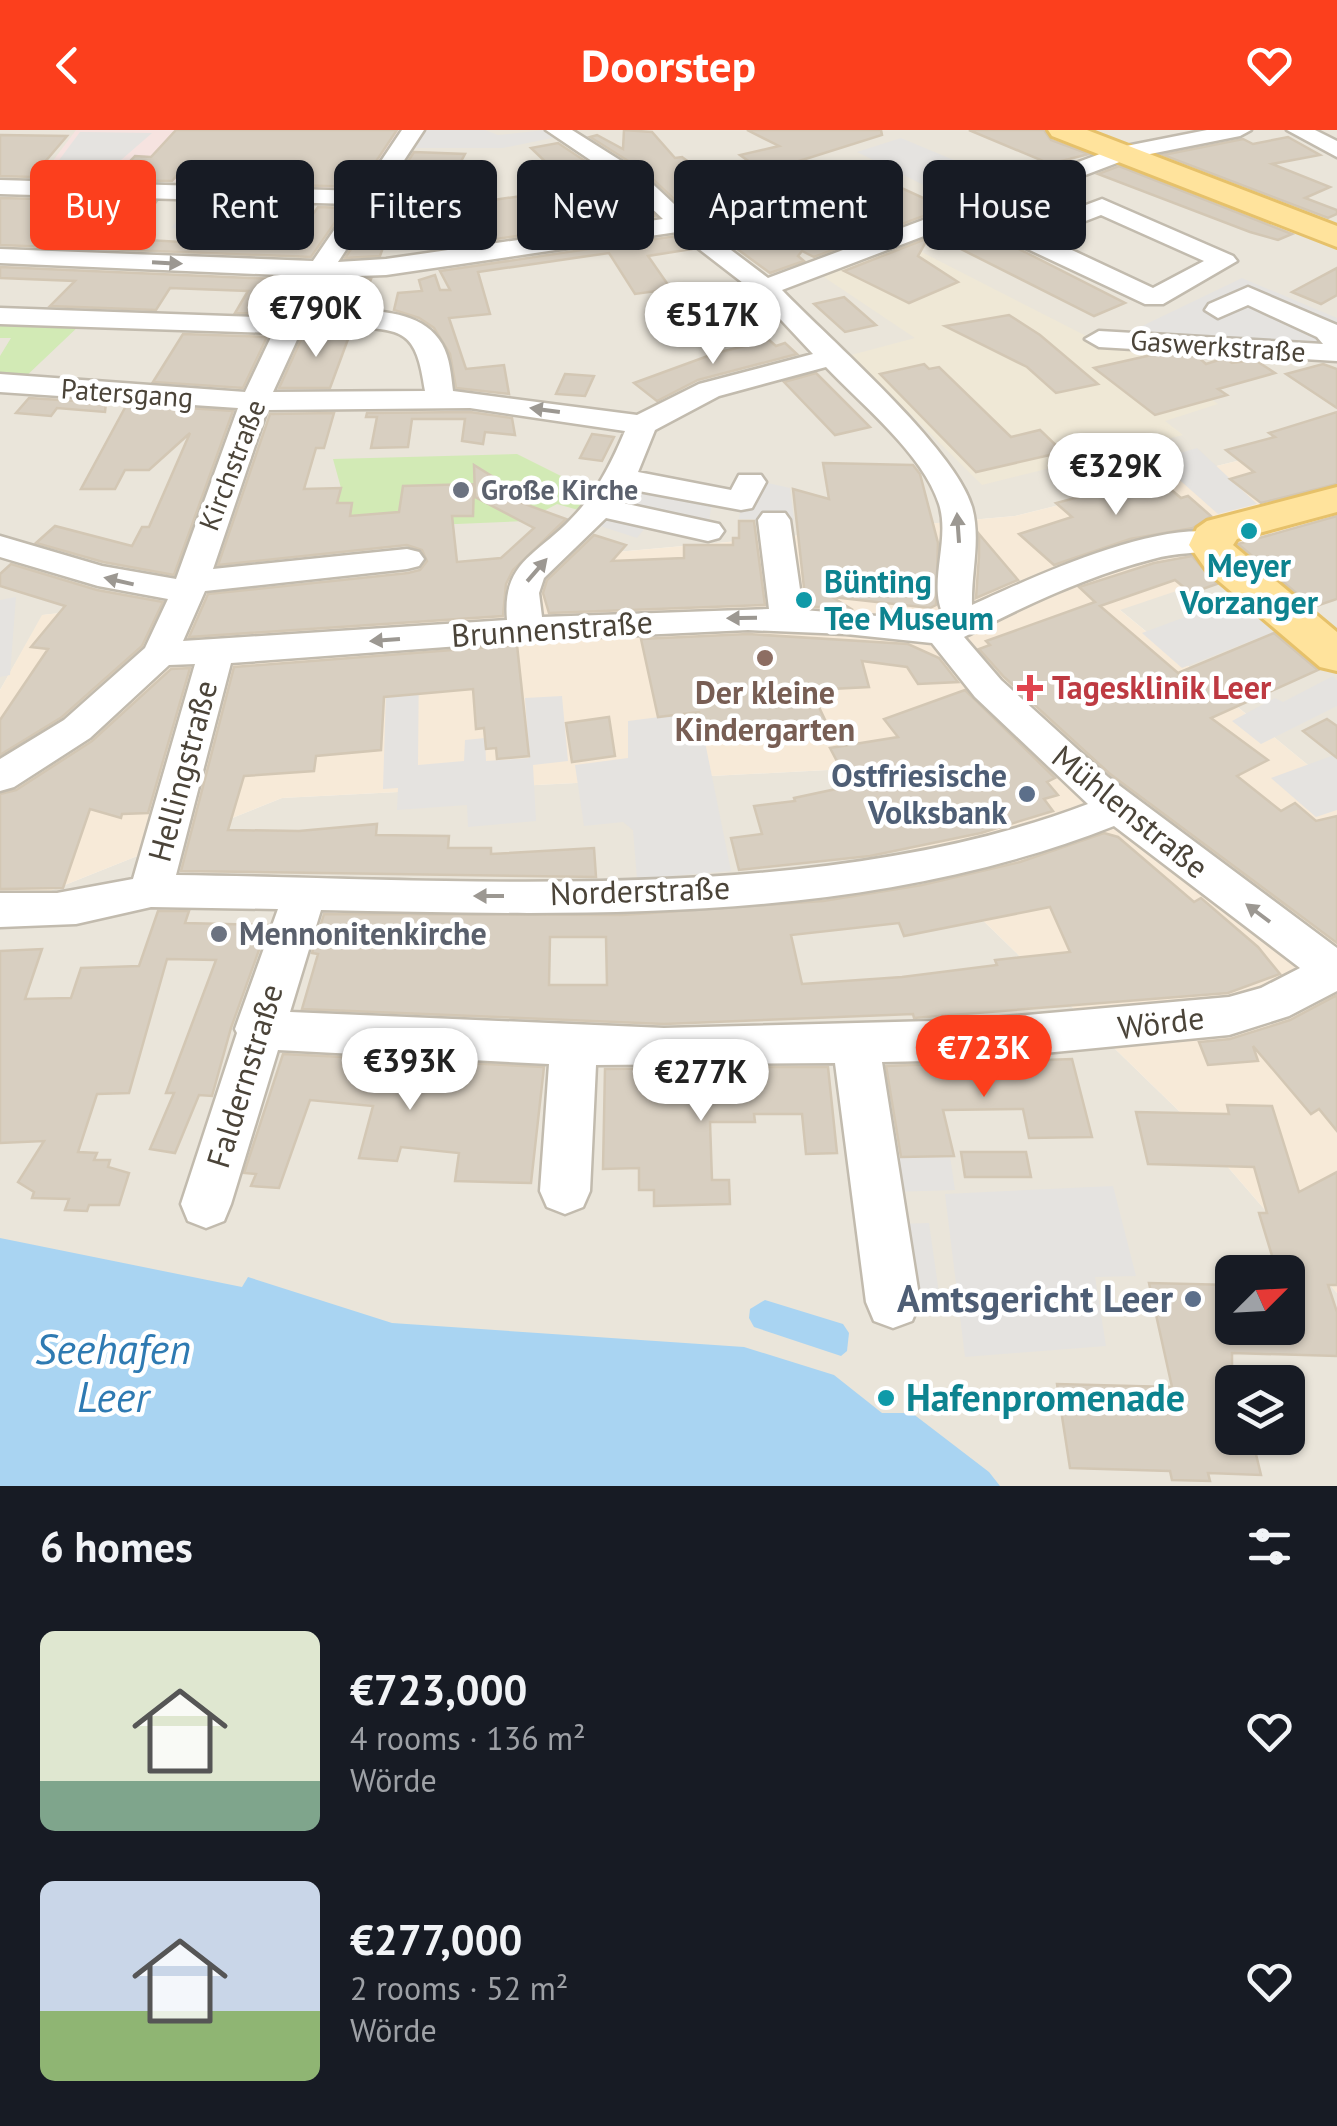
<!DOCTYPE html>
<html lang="en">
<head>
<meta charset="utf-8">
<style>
  :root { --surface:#171b24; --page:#242831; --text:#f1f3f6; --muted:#9ea1a6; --accent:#fc3f1d }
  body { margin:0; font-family:"PT Sans",sans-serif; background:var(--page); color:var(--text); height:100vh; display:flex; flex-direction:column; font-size:38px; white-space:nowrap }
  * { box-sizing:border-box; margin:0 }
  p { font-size:32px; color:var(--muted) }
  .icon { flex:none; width:55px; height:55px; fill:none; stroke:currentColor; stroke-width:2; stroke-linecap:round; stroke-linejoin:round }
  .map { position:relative; height:1356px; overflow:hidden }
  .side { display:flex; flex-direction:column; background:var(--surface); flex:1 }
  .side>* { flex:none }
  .top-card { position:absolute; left:30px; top:30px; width:1278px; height:90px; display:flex; gap:20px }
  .needle { width:65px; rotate:66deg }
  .controls { position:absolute; left:1215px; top:1125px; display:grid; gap:20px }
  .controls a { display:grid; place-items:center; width:90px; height:90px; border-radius:15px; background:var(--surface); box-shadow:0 2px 8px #0004; font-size:50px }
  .price { position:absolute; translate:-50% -85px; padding:0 22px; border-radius:35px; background:#fff; color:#222; font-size:32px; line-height:65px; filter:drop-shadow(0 2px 5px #0008) }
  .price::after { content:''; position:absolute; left:50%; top:60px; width:30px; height:22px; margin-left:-15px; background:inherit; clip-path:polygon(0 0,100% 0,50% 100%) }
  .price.on { background:var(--accent); color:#fff }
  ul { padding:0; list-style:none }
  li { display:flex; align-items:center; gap:30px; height:250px; padding:0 40px }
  li span { display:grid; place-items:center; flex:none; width:280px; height:200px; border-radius:15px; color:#555 }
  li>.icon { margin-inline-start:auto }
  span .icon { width:120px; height:120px; fill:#fffc; stroke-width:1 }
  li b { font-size:42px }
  h2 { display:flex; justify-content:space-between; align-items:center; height:120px; padding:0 40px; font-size:42px }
  .chip { padding:0 35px; border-radius:15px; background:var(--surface); box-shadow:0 2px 8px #0004; font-size:35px; line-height:90px }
  .chip.on { background:var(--accent); color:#fff }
  header { display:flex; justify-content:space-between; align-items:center; height:130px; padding:0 40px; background:var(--accent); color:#fff; font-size:45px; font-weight:800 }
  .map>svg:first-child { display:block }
  .residential { fill:#eae5da; fill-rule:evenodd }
  .commercial { fill:#f7ead8 }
  .education { fill:#efe8d6 }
  .medical { fill:#f6e3e0 }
  .green { fill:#d2eab5 }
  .parking { fill:#e5e3e0 }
  .water { fill:#a9d4f2 }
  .building { fill:#d8cfc1; stroke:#d3c7b4; stroke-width:2.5; fill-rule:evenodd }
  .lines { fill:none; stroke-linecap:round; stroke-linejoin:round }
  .minor-casing { stroke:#c2bbae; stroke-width:5 }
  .major-casing { stroke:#e6c16a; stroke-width:6 }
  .minor { fill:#fff; fill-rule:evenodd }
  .major { fill:#ffe39c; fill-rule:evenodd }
  .oneway { fill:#9c9892 }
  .worship-dot { fill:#6b7280; stroke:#fff; stroke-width:4 }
  .culture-dot { fill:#0f9aa8; stroke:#fff; stroke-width:4 }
  .education-dot { fill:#8d6e63; stroke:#fff; stroke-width:4 }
  .health-dot { fill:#e0444e; stroke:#fff; stroke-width:4 }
  .service-dot { fill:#5c6f8a; stroke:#fff; stroke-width:4 }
  .labels { text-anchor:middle; stroke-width:9; stroke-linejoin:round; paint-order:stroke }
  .far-street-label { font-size:28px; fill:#4b4439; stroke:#fff }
  .far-worship-label { font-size:28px; font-weight:bold; fill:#5b616d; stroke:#fff; text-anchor:start }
  .culture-label { font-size:32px; font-weight:bold; fill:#0d838f; stroke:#fff }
  .street-label { font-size:32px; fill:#4b4439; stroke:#fff }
  .health-label { font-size:32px; font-weight:bold; fill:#be3a42; stroke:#fff; text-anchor:start }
  .education-label { font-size:32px; font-weight:bold; fill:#785e54; stroke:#fff }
  .service-label { font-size:32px; font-weight:bold; fill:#4e5e75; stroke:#fff; text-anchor:end }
  .worship-label { font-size:32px; font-weight:bold; fill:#5b616d; stroke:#fff; text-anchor:start }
  .near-service-label { font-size:38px; font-weight:bold; fill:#4e5e75; stroke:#fff; text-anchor:end }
  .near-culture-label { font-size:38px; font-weight:bold; fill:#0d838f; stroke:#fff; text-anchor:start }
  .near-water-label { font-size:42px; font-style:italic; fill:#2e7ab2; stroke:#fff }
</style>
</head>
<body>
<header><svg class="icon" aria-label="back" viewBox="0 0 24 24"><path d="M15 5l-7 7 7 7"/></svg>Doorstep<svg class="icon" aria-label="heart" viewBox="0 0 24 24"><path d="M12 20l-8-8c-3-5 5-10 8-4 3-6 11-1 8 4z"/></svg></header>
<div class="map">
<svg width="1337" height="1356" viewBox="0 0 1337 1356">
  <rect width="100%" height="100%" fill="#f6f3ec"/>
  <g class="residential">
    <polygon points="0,0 1337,0 1337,306 1015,386 450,437 43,485 0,560"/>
    <polygon points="1337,407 1337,659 1119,479"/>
    <path d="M828,640L1181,983L1337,1163V1356H0V781L282,668ZM1232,1142H1288V1198H1232ZM1232,1252H1288V1308H1232Z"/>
  </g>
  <polygon class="commercial" points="1337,306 1337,407 1120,480 1337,659 1337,1163 1181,983 828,640 282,668 0,781 0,560 42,485 450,437 1015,386"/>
  <polygon class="education" points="898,110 1098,212 1133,213 1218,274 1165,291 1183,305 982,355 851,225 915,208 815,141"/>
  <polygon class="medical" points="76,0 405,0 385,30 332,60 43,44"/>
  <g class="green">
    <polygon points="0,188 82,193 22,250 0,250 0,226 11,208 0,208"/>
    <polygon points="517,324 561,346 607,357 589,383 557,374 525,391 385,397 350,386 352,373 337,373 341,358 333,329"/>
  </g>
  <g class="parking">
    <polygon points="424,0 485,0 498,5 545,0 557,7 503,18 412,18"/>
    <polygon points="80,2 81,2 152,3 113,37 54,37"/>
    <polygon points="901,8 1006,52 954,70 857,22"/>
    <polygon points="197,67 273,70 259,90 236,89 227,101 171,98"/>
    <polygon points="1242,148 1337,188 1337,215 1148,205 1147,199 1138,198"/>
    <polygon points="1197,318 1257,374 1218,384 1157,330"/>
    <polygon points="746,348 790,358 794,390 739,389"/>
    <polygon points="622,353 712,370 708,401 652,389 637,408 594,394"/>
    <polygon points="16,467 10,545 0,547 0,470"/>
    <polygon points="1239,467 1281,499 1182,538 1142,503"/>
    <polygon points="419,527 418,635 464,631 465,610 485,608 486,631 529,628 525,568 562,566 568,631 533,635 536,691 468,697 467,675 397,680 398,658 383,659 386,562"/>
    <polygon points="1333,546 1337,550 1337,576 1261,614 1232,591 1275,568 1283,572"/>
    <polygon points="699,582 731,741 637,749 633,700 623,692 584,696 575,635 628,628 628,591"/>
    <polygon points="1337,624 1337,680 1316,687 1271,648"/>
    <polygon points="950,1026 955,1060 892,1062 887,1027"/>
    <polygon points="1113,1056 1136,1146 1095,1147 1106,1216 965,1227 945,1064"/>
    <polygon points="929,1093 942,1184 907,1185 895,1094"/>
  </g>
  <g class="water">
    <polygon points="0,1108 242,1157 248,1147 392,1193 744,1217 834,1245 882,1283 912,1283 989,1342 1000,1356 0,1356"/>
    <polygon points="765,1170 843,1194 849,1203 847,1221 841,1226 754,1197 749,1188 750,1179"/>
  </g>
  <g class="building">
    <polygon points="176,0 397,0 359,57 292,55 296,49 179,43 172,51 112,50 135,26 151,27"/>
    <polygon points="624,0 652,2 675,28 682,27 693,35 717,57 696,61 701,65 694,66 741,105 838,83 825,71 893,54 945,78 814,127 802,121 798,126 804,131 770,143 692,86 644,41 590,7 597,5 623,19"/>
    <polygon points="747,0 881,0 882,5 764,42 740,25 779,16"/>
    <polygon points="969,0 1044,0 1051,10 1089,24 1050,34"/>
    <polygon points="0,5 67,6 32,47 0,46"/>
    <polygon points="1288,7 1320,25 1272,34 1330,57 1305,68 1337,80 1337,84 1328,88 1163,25 1243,9 1253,14"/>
    <polygon points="558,13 624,57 655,86 428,119 422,107 481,89 486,81 473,73 521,66 541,97 607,86 563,41 556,42 531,18"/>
    <polygon points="414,22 465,24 450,52 464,53 453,75 457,75 411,86 393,54"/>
    <polygon points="1119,36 1292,104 1278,110 1250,102 1098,44"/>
    <polygon points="0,68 156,72 129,109 289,118 318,77 345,78 311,127 0,115"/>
    <polygon points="966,94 1025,122 1125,173 1094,186 935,106"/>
    <polygon points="676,106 692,119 648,126 671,159 635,164 609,123 478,142 490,184 449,188 466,239 504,235 509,264 456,258 450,224 434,198 419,188 394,180 398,163 422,161 419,150 435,145 440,160 450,160 440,141"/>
    <polygon points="928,108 918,126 958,152 909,173 844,141"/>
    <polygon points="386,109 380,126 345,128 357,110"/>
    <polygon points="0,137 298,150 279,184 235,183 248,161 170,158 156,180 50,176 75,151 0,148"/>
    <polygon points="1337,138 1337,165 1321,174 1292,162"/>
    <polygon points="371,149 360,177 316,178 331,151"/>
    <polygon points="844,167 876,195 845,202 814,174"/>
    <polygon points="1009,185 1040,205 1098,254 1056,263 1027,237 945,196"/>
    <polygon points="351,201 330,258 279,258 304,203"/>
    <polygon points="183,204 267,207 243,258 153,252"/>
    <polygon points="769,210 776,216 785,213 797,224 698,250 657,271 634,253 716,223"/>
    <polygon points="1156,224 1197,226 1206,234 1225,228 1232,233 1255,230 1275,243 1218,259 1227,265 1155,285 1094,238"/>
    <polygon points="924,234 929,239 939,237 1011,307 1040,300 1063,322 976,342 880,244"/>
    <polygon points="1323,234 1337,239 1337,278 1286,244"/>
    <polygon points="816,243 870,297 835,305 784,252"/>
    <polygon points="565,244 594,246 585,266 556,264"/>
    <polygon points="29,268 106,273 105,282 57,278 51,286 16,283"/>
    <polygon points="127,274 233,281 174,445 103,432 36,413 55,396 132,416 142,397 149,397 190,303 149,340 125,340 115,359 81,359"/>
    <polygon points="470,282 512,288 515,305 485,302 483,314 462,311 465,289 412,289 408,317 371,318 377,287 366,287 367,283"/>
    <polygon points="1337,282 1337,354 1261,373 1230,349 1254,342 1226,320 1275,307 1269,303"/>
    <polygon points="334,283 324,318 316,318 304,359 341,358 337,373 352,373 350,386 399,382 403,356 474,354 473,386 452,386 457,432 501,428 534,398 475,367 474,335 498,350 497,372 500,365 566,389 513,440 506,454 503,486 189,507 208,464 408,443 420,440 427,431 422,420 407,415 218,435 270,284"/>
    <polygon points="592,304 614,307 602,331 580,328"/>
    <polygon points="823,333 913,335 920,344 938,413 936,475 930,478 832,467 853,480 806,476 793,359 829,369"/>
    <polygon points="1148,340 1181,368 1188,366 1211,386 1193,398 1130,409 1054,435 1019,404 1072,387 1056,373 1128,354 1120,347"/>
    <polygon points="1337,386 1337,469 1313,477 1238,414"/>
    <polygon points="739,391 754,391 765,475 549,483 543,463 547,450 594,405 626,415 612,431 684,428 684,415 733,415 733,408 739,408"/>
    <polygon points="979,404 1018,450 976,468 979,426"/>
    <polygon points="1192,426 1217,454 1191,463 1175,450 1100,476 1178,543 1274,503 1318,540 1211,588 1268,630 1237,646 1281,681 1295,673 1316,691 1337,686 1337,813 1110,644 1004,547 979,519 990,515 986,511 1095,472 1079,457 1154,433"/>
    <polygon points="11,434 97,460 163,472 142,516 62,587 0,625 0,590 48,519 31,517 65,476 0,456 0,444"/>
    <polygon points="748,504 908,514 939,528 958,552 918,554 907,537 862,531 869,557 811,560 826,592 707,609 699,582 658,587 641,509"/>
    <polygon points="517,515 529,626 497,629 496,618 486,619 484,598 476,599 473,559 384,567 381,620 316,626 314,641 244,646 228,700 299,701 377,694 376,705 449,706 448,718 491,718 491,724 594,718 596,747 181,741 234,537"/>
    <polygon points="190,538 148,683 122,684 121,688 90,679 63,758 0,759 0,664 16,660 92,611 171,539"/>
    <polygon points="965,560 1055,648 1047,652 1058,665 1044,669 1053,681 981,703 870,726 739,740 731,708 762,704 754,676 795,671 794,668 850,656 830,618 898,607 884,589"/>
    <polygon points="609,587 615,626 572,632 566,593"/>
    <polygon points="1327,589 1337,596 1337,628 1303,601"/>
    <path d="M1104,703L1118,707L1194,772L1201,768L1258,817L1280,844L1228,863L926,887L914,888L913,884L664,894L302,879L318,824L312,823L324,784L622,785L823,771L922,755L1020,732ZM1050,777L1070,822L995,830L997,835L902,847L802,854L791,805L899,793L904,806ZM550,807H606L607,855H549Z"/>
    <polygon points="158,781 189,781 185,793 268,795 231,898 212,966 199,965 175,1023 150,1019 174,963 166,963 216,830 167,829 129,963 97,964 78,1022 97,1023 94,1030 110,1030 108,1037 129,1043 119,1075 89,1075 87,1081 65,1080 69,1069 32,1068 34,1062 18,1052 44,1011 0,1013 0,821 42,819 25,869 71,868 81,838 139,836"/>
    <polygon points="1337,865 1337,1001 1319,979 1311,984 1253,916 1258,931 1208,935 1199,912 1230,909 1290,890"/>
    <polygon points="283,924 544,937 531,1053 455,1051 459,1023 401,1017 397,1031 359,1028 373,976 310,970 279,1058 251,1056 256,1044 244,1043"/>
    <polygon points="1072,929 1092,1007 1029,1008 1023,979 943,980 954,1026 901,1027 886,936"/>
    <polygon points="762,937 828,937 837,1023 806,1024 802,984 754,984 755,992 710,992 712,1050 729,1050 730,1074 654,1076 654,1060 639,1060 639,1038 603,1039 605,939 708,938 709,958 763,958"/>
    <polygon points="1227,975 1272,976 1299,1062 1337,1042 1337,1155 1328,1155 1337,1182 1337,1226 1232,1223 1232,1308 1252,1308 1261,1345 1208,1343 1210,1351 1172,1350 1170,1341 1070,1338 1057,1254 1172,1257 1149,1153 1232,1155 1232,1198 1288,1198 1288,1142 1277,1142 1259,1083 1267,1083 1254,1037 1148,1034 1136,982 1229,984"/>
    <polygon points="961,1022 1026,1022 1031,1047 965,1047"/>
  </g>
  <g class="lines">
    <g class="minor-casing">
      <g id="minor">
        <path d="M402,0H424L364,91L418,90L470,75L482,82L478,87L420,104L355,106L338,132L386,129L663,89L626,54L546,0H572L642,44L690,89L768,148L1116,18L1207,0H1251L1240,6L1130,28L988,82L1024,98L1102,69L1233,126L1237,131L1163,174H1145L966,90L782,160C828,208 956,319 972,377C981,409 971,443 972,475C1031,448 1160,388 1223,404L1227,411L1223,418C1200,424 1176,422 1153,429C1087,446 1024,476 964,507L1001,550L1108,647L1337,818V861L1289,886L1229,905L971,930L882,932L920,1172L912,1191L893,1198L874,1191L866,1172L835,933L596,935L590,1061L583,1077L565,1084L547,1077L540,1061L549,934L278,920L231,1074L224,1091L206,1098L188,1091L181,1074L237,903L235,899L278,779L151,777L76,794L0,797V763H57L133,749L195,534L169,535L90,608L14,657L0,661V629L64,590L145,518L168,469L98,456L0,427V406L102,436L176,449L238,278L0,262V244L245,262L273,203L0,194V178L281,188L304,146L0,133V119L313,131L352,74L0,64V50L361,61ZM1101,85L1204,131L1153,158L1044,107ZM677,102L756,163L813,224L699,254L637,285L453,261C451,246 450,228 442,214C419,173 350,180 310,182L329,147L386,145ZM345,197C405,199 416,200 425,261L273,262L302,199ZM826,237C862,275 923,324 939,374C951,411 926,456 945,488L939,491L803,480L790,390L785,383H763L758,390L769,479L542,487L539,463L544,448L606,388L708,411L719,408L724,401L719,394L618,372L628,359L741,380L752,378L766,352L761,345H739L731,360L638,342L655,300L719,266ZM470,278L625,301C611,334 596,364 571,389C536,426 502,432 507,490L183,511L205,461L407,439L419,436L424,429L419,422L407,419L213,439L267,280ZM748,500L846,504L932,513L975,567L1088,674C815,778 465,749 176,745L231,533L552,509ZM1114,696L1300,838L1261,858L1229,867L971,890L664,898L290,882L321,780C586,785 863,795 1114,696Z"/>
        <polygon points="1287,0 1315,0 1337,11 1337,27"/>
        <polygon points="1248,157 1337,195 1337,231 1099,217 1085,209 1099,201 1323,214 1317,207 1248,175 1218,188 1205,180 1209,174"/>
      </g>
    </g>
    <g class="major-casing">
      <g id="major">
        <polygon points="1048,0 1087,0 1337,96 1337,117 1052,6"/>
        <polygon points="1337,357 1337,382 1237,409 1233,415 1337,502 1337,541 1320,537 1207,441 1189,415 1197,398 1207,391"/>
      </g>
    </g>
    <use href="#minor" class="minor"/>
    <use href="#major" class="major"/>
  </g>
  <defs><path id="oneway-solid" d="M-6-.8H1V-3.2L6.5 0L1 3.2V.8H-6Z" transform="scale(2.5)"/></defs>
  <g class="oneway">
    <use href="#oneway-solid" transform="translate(167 133) rotate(3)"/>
    <use href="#oneway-solid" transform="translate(545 280) rotate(-172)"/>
    <use href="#oneway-solid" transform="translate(958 398) rotate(-94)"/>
    <use href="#oneway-solid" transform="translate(537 440) rotate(-49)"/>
    <use href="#oneway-solid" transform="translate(119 451) rotate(-167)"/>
    <use href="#oneway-solid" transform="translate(742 488) rotate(179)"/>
    <use href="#oneway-solid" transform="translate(385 510) rotate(176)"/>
    <use href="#oneway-solid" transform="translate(489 766) rotate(180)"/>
    <use href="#oneway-solid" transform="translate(1258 783) rotate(-143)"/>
  </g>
  <g class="worship-dot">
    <circle cx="461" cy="360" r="10"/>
    <circle cx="219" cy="804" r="10"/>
  </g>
  <g class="culture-dot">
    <circle cx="1249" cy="401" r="10"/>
    <circle cx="804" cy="470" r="10"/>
    <circle cx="886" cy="1268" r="10"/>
  </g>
  <circle class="education-dot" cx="765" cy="528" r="10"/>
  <path class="health-dot" d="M1025 543h10v10h10v10h-10v10h-10v-10h-10v-10h10z"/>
  <g class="service-dot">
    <circle cx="1027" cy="664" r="10"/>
    <circle cx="1193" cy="1169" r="10"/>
  </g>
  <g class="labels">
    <g class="far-street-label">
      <text transform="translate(1218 216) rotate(4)" y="10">Gaswerkstraße</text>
      <text transform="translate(127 263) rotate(4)" y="10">Patersgang</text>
      <text transform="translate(232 335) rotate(-69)" y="10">Kirchstraße</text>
    </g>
    <g class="far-worship-label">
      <text x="481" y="370">Große Kirche</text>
    </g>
    <g class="culture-label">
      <text x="1249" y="447">Meyer<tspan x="1249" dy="37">Vorzanger</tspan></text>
      <text x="824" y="463" text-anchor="start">Bünting<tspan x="824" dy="37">Tee Museum</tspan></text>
    </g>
    <g class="street-label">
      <text transform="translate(552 499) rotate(-4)" y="11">Brunnenstraße</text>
      <text transform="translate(183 641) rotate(-75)" y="11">Hellingstraße</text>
      <text transform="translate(1130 682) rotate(39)" y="11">Mühlenstraße</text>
      <text transform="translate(640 761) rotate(-2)" y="11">Norderstraße</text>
      <text transform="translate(1161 893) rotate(-7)" y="11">Wörde</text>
      <text transform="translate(245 946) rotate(-73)" y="11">Faldernstraße</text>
    </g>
    <g class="health-label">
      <text x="1052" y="569">Tagesklinik Leer</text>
    </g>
    <g class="education-label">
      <text x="765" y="574">Der kleine<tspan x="765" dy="37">Kindergarten</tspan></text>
    </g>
    <g class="service-label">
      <text x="1007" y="657">Ostfriesische<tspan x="1007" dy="37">Volksbank</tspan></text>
    </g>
    <g class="worship-label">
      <text x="239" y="815">Mennonitenkirche</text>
    </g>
    <g class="near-service-label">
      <text x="1173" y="1182">Amtsgericht Leer</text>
    </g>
    <g class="near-culture-label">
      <text x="906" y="1281">Hafenpromenade</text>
    </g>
    <g class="near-water-label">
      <text x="113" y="1234">Seehafen<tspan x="113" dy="48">Leer</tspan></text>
    </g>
  </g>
</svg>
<div class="controls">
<a><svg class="needle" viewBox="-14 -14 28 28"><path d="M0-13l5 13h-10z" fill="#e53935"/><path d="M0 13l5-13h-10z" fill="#9ea1a6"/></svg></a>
<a><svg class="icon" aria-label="layers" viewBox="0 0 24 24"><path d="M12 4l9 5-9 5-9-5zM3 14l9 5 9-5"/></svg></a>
</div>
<b class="price" style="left:316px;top:230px">€790K</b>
<b class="price" style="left:713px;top:237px">€517K</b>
<b class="price" style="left:1116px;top:388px">€329K</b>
<b class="price on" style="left:984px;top:970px">€723K</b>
<b class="price" style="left:410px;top:983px">€393K</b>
<b class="price" style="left:701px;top:994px">€277K</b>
<div class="top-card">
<a class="chip on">Buy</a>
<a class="chip">Rent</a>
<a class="chip">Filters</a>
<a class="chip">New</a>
<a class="chip">Apartment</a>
<a class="chip">House</a>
</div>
</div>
<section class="side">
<h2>6 homes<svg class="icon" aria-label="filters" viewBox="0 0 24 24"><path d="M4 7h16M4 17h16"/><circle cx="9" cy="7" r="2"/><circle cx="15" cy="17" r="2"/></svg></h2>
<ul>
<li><span style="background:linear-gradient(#dfe7d0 75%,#7fa58c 0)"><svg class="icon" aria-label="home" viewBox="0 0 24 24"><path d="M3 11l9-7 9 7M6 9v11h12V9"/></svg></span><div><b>€723,000</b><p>4 rooms · 136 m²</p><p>Wörde</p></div><svg class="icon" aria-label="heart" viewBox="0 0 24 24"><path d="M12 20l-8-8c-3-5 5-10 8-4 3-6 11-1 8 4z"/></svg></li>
<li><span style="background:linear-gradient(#c9d6e8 65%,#8fb573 0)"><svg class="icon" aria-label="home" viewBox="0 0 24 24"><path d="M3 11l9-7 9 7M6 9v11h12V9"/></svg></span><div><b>€277,000</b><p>2 rooms · 52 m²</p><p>Wörde</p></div><svg class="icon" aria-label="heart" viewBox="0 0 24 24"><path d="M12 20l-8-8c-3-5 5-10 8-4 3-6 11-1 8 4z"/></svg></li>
</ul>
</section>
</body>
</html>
